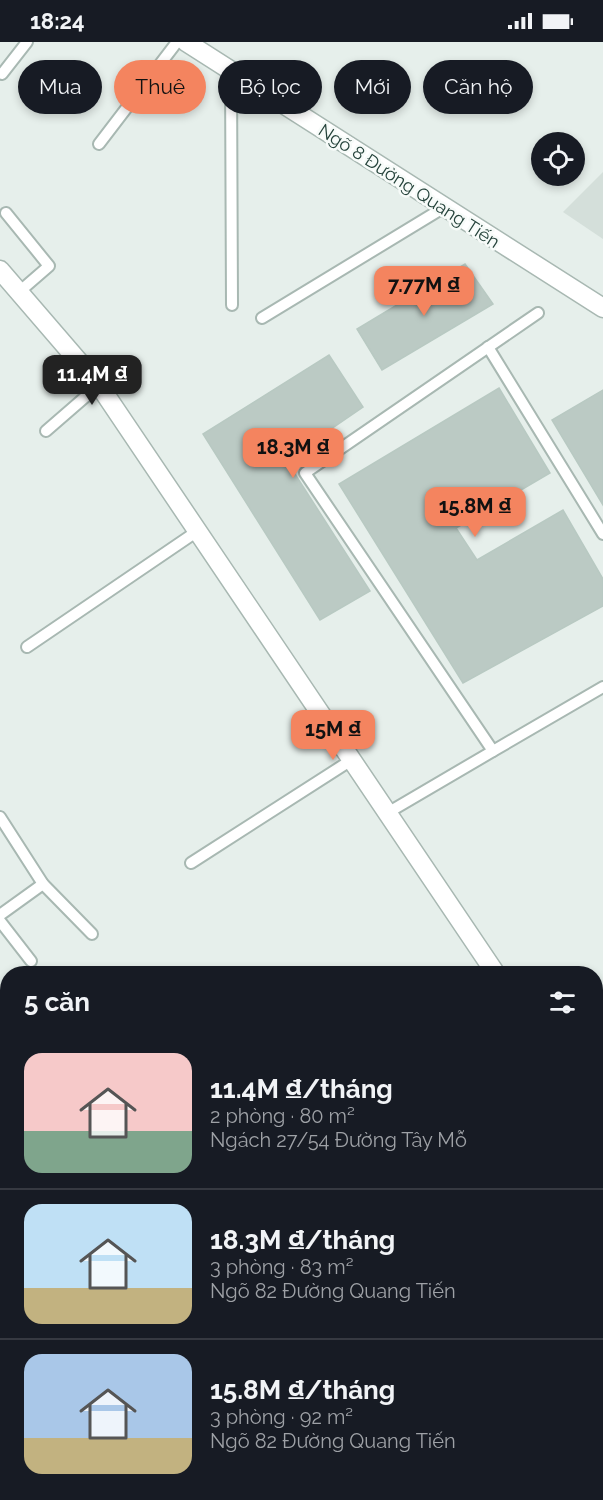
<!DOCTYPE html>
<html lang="vi">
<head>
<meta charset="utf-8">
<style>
  :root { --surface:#171b24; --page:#20242c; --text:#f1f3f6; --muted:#9ea1a6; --line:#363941; --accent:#f4845f }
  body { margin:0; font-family:Raleway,sans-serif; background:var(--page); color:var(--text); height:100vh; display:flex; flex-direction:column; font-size:22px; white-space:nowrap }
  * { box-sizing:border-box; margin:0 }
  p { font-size:20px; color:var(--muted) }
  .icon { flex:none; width:33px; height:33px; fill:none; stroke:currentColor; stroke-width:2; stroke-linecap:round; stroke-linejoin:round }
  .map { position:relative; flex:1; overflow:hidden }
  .details { position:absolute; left:0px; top:924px; width:603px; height:534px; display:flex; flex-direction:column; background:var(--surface); border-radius:24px 24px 0 0; box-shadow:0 3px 9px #0003 }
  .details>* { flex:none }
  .banner { position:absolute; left:18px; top:18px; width:567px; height:54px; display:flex; gap:12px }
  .controls { position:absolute; left:531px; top:90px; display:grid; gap:12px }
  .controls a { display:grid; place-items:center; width:54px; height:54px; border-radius:50%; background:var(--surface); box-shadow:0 3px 9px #0003; font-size:30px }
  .price { position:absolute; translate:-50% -51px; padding:0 14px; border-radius:12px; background:var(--accent); color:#111; font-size:20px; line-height:39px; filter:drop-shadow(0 2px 3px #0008) }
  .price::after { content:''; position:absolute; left:50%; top:36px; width:18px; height:14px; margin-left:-9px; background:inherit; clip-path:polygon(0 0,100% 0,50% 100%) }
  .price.selected { background:#222; color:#fff }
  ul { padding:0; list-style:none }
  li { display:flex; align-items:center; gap:18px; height:150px; padding:0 24px }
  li+li { border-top:2px solid var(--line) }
  li span { display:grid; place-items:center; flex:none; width:168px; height:120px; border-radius:18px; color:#555 }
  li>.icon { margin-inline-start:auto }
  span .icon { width:72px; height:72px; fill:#fffc; stroke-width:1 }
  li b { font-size:26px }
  h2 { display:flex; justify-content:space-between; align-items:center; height:72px; padding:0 24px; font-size:26px }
  .tag { padding:0 21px; border-radius:27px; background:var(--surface); box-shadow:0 3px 9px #0003; font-size:21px; line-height:54px }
  .tag.selected { background:var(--accent); color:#111 }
  .status { display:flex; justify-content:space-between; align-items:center; height:42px; padding:0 30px; background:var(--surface); direction:ltr }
  .status svg { height:16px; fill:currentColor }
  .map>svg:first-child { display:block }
  .built { fill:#d4dfda }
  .building { fill:#bbcac4; stroke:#b8c9c2; stroke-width:1.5 }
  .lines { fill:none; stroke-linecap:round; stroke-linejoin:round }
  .service-casing { stroke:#a8b8b2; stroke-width:14 }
  .minor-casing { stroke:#a8b8b2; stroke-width:21 }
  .tertiary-casing { stroke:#a8b8b2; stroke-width:21 }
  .service { stroke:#fff; stroke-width:10 }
  .minor { stroke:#fff; stroke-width:18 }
  .tertiary { stroke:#fff; stroke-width:18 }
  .labels { text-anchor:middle; stroke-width:5; stroke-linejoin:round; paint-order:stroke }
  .street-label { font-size:18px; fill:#24423a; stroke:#f7fbf9 }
</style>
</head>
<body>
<div class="status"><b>18:24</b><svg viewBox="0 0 49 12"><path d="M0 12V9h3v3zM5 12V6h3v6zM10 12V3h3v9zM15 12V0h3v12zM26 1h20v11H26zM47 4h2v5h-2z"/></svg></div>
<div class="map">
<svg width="603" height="1458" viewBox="0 0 603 1458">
  <rect width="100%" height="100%" fill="#e6efeb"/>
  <polygon class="built" points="603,130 603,197 563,170"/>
  <g class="building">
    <polygon points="465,222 493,262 382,328 357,287"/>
    <polygon points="329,313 363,365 286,418 370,549 320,578 203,392"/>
    <polygon points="499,346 550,431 456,486 477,518 563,468 603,537 603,564 463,641 339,442"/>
    <polygon points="603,348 603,463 552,378"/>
  </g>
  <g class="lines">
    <g class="service-casing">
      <g id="service">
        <polyline points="231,30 232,263"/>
        <polyline points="2,32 27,0"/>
        <polyline points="99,102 177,0"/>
        <polyline points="6,171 49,224 19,250"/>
        <polyline points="538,271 305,431 493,709 603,645"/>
        <polyline points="262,276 443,166"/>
        <polyline points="488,305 603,492"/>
        <polyline points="46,389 99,343"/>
        <polyline points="27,605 199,488"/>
        <polyline points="389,770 493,709"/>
        <polyline points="0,775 43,842 92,892"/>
        <polyline points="191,821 353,717"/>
        <polyline points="0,873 43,842"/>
        <polyline points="0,879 31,919"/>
        <polyline points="0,979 8,978"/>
        <polyline points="0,1054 8,1069"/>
        <polyline points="596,1298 603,1310"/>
        <polyline points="239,1450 245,1458"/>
        <polyline points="289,1450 294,1458"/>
        <polyline points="551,1450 555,1458"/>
      </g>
    </g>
    <g class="minor-casing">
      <g id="minor">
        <polyline points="186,0 603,266"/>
        <polyline points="0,228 99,343 496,932"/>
        <polyline points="596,1081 603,1092"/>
        <polyline points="262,1458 271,1450"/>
      </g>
    </g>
    <g class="tertiary-casing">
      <g id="tertiary">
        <polyline points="596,1108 603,1104"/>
        <polyline points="126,1458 134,1450"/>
      </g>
    </g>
    <use href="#service" class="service"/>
    <use href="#minor" class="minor"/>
    <use href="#tertiary" class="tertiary"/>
  </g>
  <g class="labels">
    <g class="street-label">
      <text transform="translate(409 144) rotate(33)" y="6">Ngõ 8 Đường Quang Tiến</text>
    </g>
  </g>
</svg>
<div class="controls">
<a><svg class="icon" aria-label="locate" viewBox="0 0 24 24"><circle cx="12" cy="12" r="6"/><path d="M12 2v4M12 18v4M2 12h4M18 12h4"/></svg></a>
</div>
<b class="price" style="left:424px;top:275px">7.77M ₫</b>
<b class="price selected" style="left:92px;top:364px">11.4M ₫</b>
<b class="price" style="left:293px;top:437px">18.3M ₫</b>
<b class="price" style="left:475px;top:496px">15.8M ₫</b>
<b class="price" style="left:333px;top:719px">15M ₫</b>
<div class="banner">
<a class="tag">Mua</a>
<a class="tag selected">Thuê</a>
<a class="tag">Bộ lọc</a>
<a class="tag">Mới</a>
<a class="tag">Căn hộ</a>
</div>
<section class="details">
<h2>5 căn<svg class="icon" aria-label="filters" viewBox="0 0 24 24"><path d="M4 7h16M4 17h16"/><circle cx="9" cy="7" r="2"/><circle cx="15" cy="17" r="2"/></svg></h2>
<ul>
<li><span style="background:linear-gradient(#f6c9c9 65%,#7fa58c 0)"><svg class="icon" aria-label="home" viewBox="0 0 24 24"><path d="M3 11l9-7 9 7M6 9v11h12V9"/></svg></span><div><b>11.4M ₫/tháng</b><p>2 phòng · 80 m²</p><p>Ngách 27/54 Đường Tây Mỗ</p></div></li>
<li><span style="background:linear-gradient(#bfe0f5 70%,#c2b280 0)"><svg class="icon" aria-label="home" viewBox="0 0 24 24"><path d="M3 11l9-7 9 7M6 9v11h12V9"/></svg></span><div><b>18.3M ₫/tháng</b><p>3 phòng · 83 m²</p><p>Ngõ 82 Đường Quang Tiến</p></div></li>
<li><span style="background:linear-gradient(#a9c7e8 70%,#c2b280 0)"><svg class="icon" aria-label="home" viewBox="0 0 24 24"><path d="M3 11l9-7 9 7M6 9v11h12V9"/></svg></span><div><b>15.8M ₫/tháng</b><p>3 phòng · 92 m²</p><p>Ngõ 82 Đường Quang Tiến</p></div></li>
</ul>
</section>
</div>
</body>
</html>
